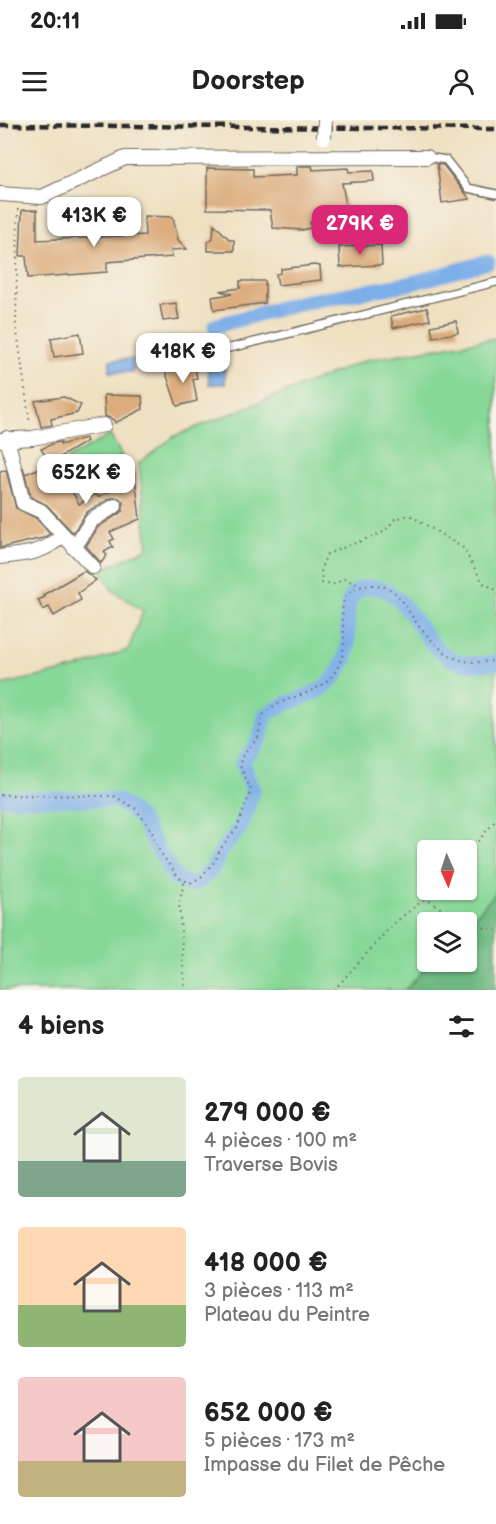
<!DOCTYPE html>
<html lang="fr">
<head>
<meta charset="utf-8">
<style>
  :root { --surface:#fff; --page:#f6f6f6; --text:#222; --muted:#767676; --accent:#db2777 }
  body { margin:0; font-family:"Balsamiq Sans",sans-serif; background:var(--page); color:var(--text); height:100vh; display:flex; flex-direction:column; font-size:22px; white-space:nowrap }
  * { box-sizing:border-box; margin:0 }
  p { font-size:20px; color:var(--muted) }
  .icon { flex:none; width:33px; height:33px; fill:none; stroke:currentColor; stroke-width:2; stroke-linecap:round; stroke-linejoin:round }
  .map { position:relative; height:870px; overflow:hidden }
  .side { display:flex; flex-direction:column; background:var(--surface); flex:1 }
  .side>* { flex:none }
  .needle { width:39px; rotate:177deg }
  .buttons { position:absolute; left:417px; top:720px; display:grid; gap:12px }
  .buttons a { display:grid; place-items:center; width:60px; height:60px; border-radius:6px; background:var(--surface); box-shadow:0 2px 4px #0004; font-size:30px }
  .price { position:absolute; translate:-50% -51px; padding:0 14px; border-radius:12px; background:#fff; color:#222; font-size:20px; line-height:39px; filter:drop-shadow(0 2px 3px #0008) }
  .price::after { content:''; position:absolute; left:50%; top:36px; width:18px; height:14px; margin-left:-9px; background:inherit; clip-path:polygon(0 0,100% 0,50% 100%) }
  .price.selected { background:var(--accent); color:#fff }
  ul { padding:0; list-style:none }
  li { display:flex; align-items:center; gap:18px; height:150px; padding:0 18px }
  li span { display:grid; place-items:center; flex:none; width:168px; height:120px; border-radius:6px; color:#555 }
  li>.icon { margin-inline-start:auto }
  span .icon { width:72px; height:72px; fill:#fffc; stroke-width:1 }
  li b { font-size:26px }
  h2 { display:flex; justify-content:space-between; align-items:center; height:72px; padding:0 18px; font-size:26px }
  .status { display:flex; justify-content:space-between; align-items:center; height:42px; padding:0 30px; background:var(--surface); direction:ltr }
  .status svg { height:16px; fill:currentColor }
  header { display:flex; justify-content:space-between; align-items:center; height:78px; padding:0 18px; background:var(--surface); font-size:27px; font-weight:800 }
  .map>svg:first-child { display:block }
  .green { fill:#87d898; stroke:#598262; stroke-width:1.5; fill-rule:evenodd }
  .forest { fill:#6db880; stroke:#4c7256; stroke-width:1.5 }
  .water { fill:#7caee8; stroke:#546c8a; stroke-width:1.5 }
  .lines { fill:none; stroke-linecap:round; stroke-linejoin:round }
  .canal { stroke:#7caee8; stroke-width:15 }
  .building { fill:#dcac7c }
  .lane-casing { stroke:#706a60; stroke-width:10 }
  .street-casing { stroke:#706a60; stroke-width:16 }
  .path { stroke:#706a60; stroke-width:2; stroke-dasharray:1.5 4.5; stroke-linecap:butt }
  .lane { stroke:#fff; stroke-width:7 }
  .street { stroke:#fff; stroke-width:14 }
  .rail { stroke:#2b2b2b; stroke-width:4.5; stroke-dasharray:9 4.5; stroke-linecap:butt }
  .street-bridge-casing { stroke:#706a60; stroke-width:16; stroke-linecap:butt }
  .street-bridge { stroke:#fff; stroke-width:14 }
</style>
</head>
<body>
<div class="status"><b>20:11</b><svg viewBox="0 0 49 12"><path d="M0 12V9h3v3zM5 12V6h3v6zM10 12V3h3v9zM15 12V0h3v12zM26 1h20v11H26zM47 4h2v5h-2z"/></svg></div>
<header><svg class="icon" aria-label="menu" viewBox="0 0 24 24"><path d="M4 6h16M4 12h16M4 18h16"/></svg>Doorstep<svg class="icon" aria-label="person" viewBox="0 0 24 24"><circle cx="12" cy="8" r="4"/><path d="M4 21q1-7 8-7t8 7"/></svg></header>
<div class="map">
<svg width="496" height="870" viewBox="0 0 496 870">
  <rect width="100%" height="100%" fill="#f7f3e8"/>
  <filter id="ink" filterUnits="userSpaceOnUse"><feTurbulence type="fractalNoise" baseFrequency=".0167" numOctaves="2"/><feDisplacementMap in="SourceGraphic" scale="12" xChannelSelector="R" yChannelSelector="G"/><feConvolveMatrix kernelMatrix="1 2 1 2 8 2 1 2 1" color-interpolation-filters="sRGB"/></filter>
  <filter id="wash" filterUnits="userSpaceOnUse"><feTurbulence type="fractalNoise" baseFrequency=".008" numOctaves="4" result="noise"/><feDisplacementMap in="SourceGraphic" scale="24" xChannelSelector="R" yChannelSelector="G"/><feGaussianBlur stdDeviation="1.35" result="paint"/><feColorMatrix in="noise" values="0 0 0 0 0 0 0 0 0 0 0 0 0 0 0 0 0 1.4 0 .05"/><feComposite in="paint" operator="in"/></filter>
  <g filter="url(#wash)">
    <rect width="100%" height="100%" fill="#efe0c1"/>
    <g class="green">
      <path d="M496,218V773L467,805L466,802H428V842H432L405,870H0V565L74,549L128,530L143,491L111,469L101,450L148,428L139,343L175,316L366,240ZM428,730H466V770H428Z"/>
      <polygon points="110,315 122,336 78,360 67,339"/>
    </g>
    <polygon class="forest" points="496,773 496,870 405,870 432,842 466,842 467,805"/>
    <g class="water">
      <polygon points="180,225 182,236 158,241 156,230"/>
      <polygon points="133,239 133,252 110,252 110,240"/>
      <polygon points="208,247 225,248 225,264 209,264"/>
    </g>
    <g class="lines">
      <g class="canal">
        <polyline points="215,206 298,183 408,164 488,142"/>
        <path d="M0,678L117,680L138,696L175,758L189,765L198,762L211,751L222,730L241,707L253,670L242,642L260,619L265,595C290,577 327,578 341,547C345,539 348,530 348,521C348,502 341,466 372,467C409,469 420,524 451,539C465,546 481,544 496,543"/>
      </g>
    </g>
    <g id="blocks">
      <g class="building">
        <polygon points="437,44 443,45 470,79 442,83"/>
        <polygon points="300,46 312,46 313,50 348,48 349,52 373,51 374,61 342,63 347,91 341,92 342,97 310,102 311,108 302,110 273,108 270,90 207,89 207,48 253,49 253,57 297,55 297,47"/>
        <polygon points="22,90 37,90 37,120 145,115 144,96 173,97 178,120 187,129 171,130 172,137 107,142 107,152 28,158 26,136 20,136"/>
        <polygon points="214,104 230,120 234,120 234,131 208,131 208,122 213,118"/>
        <polygon points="381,125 382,145 340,147 339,127"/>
        <polygon points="314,145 320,146 321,160 278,165 276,154 281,153 281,149"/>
        <polygon points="240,161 265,161 265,183 214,190 212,177 232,174 220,171 240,168"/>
        <polygon points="176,183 179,199 163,201 160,185"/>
        <polygon points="427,188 430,200 393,208 391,196"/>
        <polygon points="456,201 458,213 433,217 431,206"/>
        <polygon points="80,213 83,233 54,237 51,218"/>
        <polygon points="194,243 197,258 193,259 197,281 177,286 165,250"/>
        <polygon points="104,275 142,276 143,289 115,303 114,300 105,296"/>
        <polygon points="64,277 81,285 77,293 51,299 52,305 41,307 35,281"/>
        <polygon points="85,318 87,321 50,343 41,329 54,323 61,322 60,325"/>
        <polygon points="53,343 60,370 69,366 79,384 96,374 98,377 117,368 112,357 134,347 140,399 110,412 114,419 110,421 113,427 104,432 107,435 101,443 86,426 98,407 123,391 123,382 119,378 111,378 87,392 73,413 47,385 31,377 23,347 25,354"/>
        <polygon points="6,350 16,388 36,398 50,414 43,418 0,428 0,351"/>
        <polygon points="84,451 96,460 78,473 81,480 54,496 49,487 43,490 38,480 45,477 43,475"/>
      </g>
    </g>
  </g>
  <g filter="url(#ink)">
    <use href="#blocks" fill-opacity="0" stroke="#706a60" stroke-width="1.5"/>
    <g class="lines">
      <g class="lane-casing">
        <g id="lane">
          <polyline points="427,37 446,40 468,68 496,74"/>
          <polyline points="230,228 496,162"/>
        </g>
      </g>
      <g class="street-casing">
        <g id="street">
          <polyline points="0,74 42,77 125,38 427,37"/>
          <polyline points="7,318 23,383 41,391 93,447"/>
          <polyline points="0,320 32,318 104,305"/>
          <polyline points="74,428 92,400 115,386"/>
          <path d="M0,437C24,434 43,434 62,416"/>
        </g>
      </g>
      <g class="path">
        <polyline points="18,89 16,204 30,304"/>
        <polyline points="362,466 344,459 332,465 322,463 321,448 327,434 384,412 395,399 410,395 463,428 483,463 496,470"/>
        <path d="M0,675L114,676L136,689L150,708L160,732L179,758L190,763L201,757L215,741L221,728L237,708L251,670L240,646L241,638L258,617L263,595C280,576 313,577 330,558C358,529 332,490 348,474C354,468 361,466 369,465C398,463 404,486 418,505C426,515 440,530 451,536C464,544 482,542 496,541"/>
        <polyline points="466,735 496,700"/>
        <polyline points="184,763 179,784 185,870"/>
        <polyline points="424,778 463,802"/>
        <polyline points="466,804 496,810"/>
        <polyline points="334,870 394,803 436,770"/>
      </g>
      <use href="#lane" class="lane"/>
      <use href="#street" class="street"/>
      <polyline class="rail" points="0,5 496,9"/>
      <g class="street-bridge-casing">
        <polyline id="street-bridge" points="324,17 325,0"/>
      </g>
      <use href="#street-bridge" class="street-bridge"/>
    </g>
  </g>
</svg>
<div class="buttons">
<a><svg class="needle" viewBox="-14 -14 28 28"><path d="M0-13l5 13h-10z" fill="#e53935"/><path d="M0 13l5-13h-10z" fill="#767676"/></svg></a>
<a><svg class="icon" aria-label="layers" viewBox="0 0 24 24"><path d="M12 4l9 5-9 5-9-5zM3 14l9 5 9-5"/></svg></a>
</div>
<b class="price" style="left:94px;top:128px">413K €</b>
<b class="price selected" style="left:360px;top:136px">279K €</b>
<b class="price" style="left:183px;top:264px">418K €</b>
<b class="price" style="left:86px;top:385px">652K €</b>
</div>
<section class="side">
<h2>4 biens<svg class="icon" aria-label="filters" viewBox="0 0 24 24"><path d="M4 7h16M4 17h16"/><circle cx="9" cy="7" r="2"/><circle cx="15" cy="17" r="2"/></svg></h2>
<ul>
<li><span style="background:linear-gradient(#dfe7d0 70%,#7fa58c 0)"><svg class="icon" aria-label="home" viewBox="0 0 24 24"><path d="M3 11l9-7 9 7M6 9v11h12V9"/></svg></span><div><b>279 000 €</b><p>4 pièces · 100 m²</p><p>Traverse Bovis</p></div></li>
<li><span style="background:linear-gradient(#ffd9b3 65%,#8fb573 0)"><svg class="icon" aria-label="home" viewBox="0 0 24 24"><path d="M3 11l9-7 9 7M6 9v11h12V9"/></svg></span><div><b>418 000 €</b><p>3 pièces · 113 m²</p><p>Plateau du Peintre</p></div></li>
<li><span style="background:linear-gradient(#f6c9c9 70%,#c2b280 0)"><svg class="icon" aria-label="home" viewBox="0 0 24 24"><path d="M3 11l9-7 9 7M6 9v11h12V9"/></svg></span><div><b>652 000 €</b><p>5 pièces · 173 m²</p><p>Impasse du Filet de Pêche</p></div></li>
</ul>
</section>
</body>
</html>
